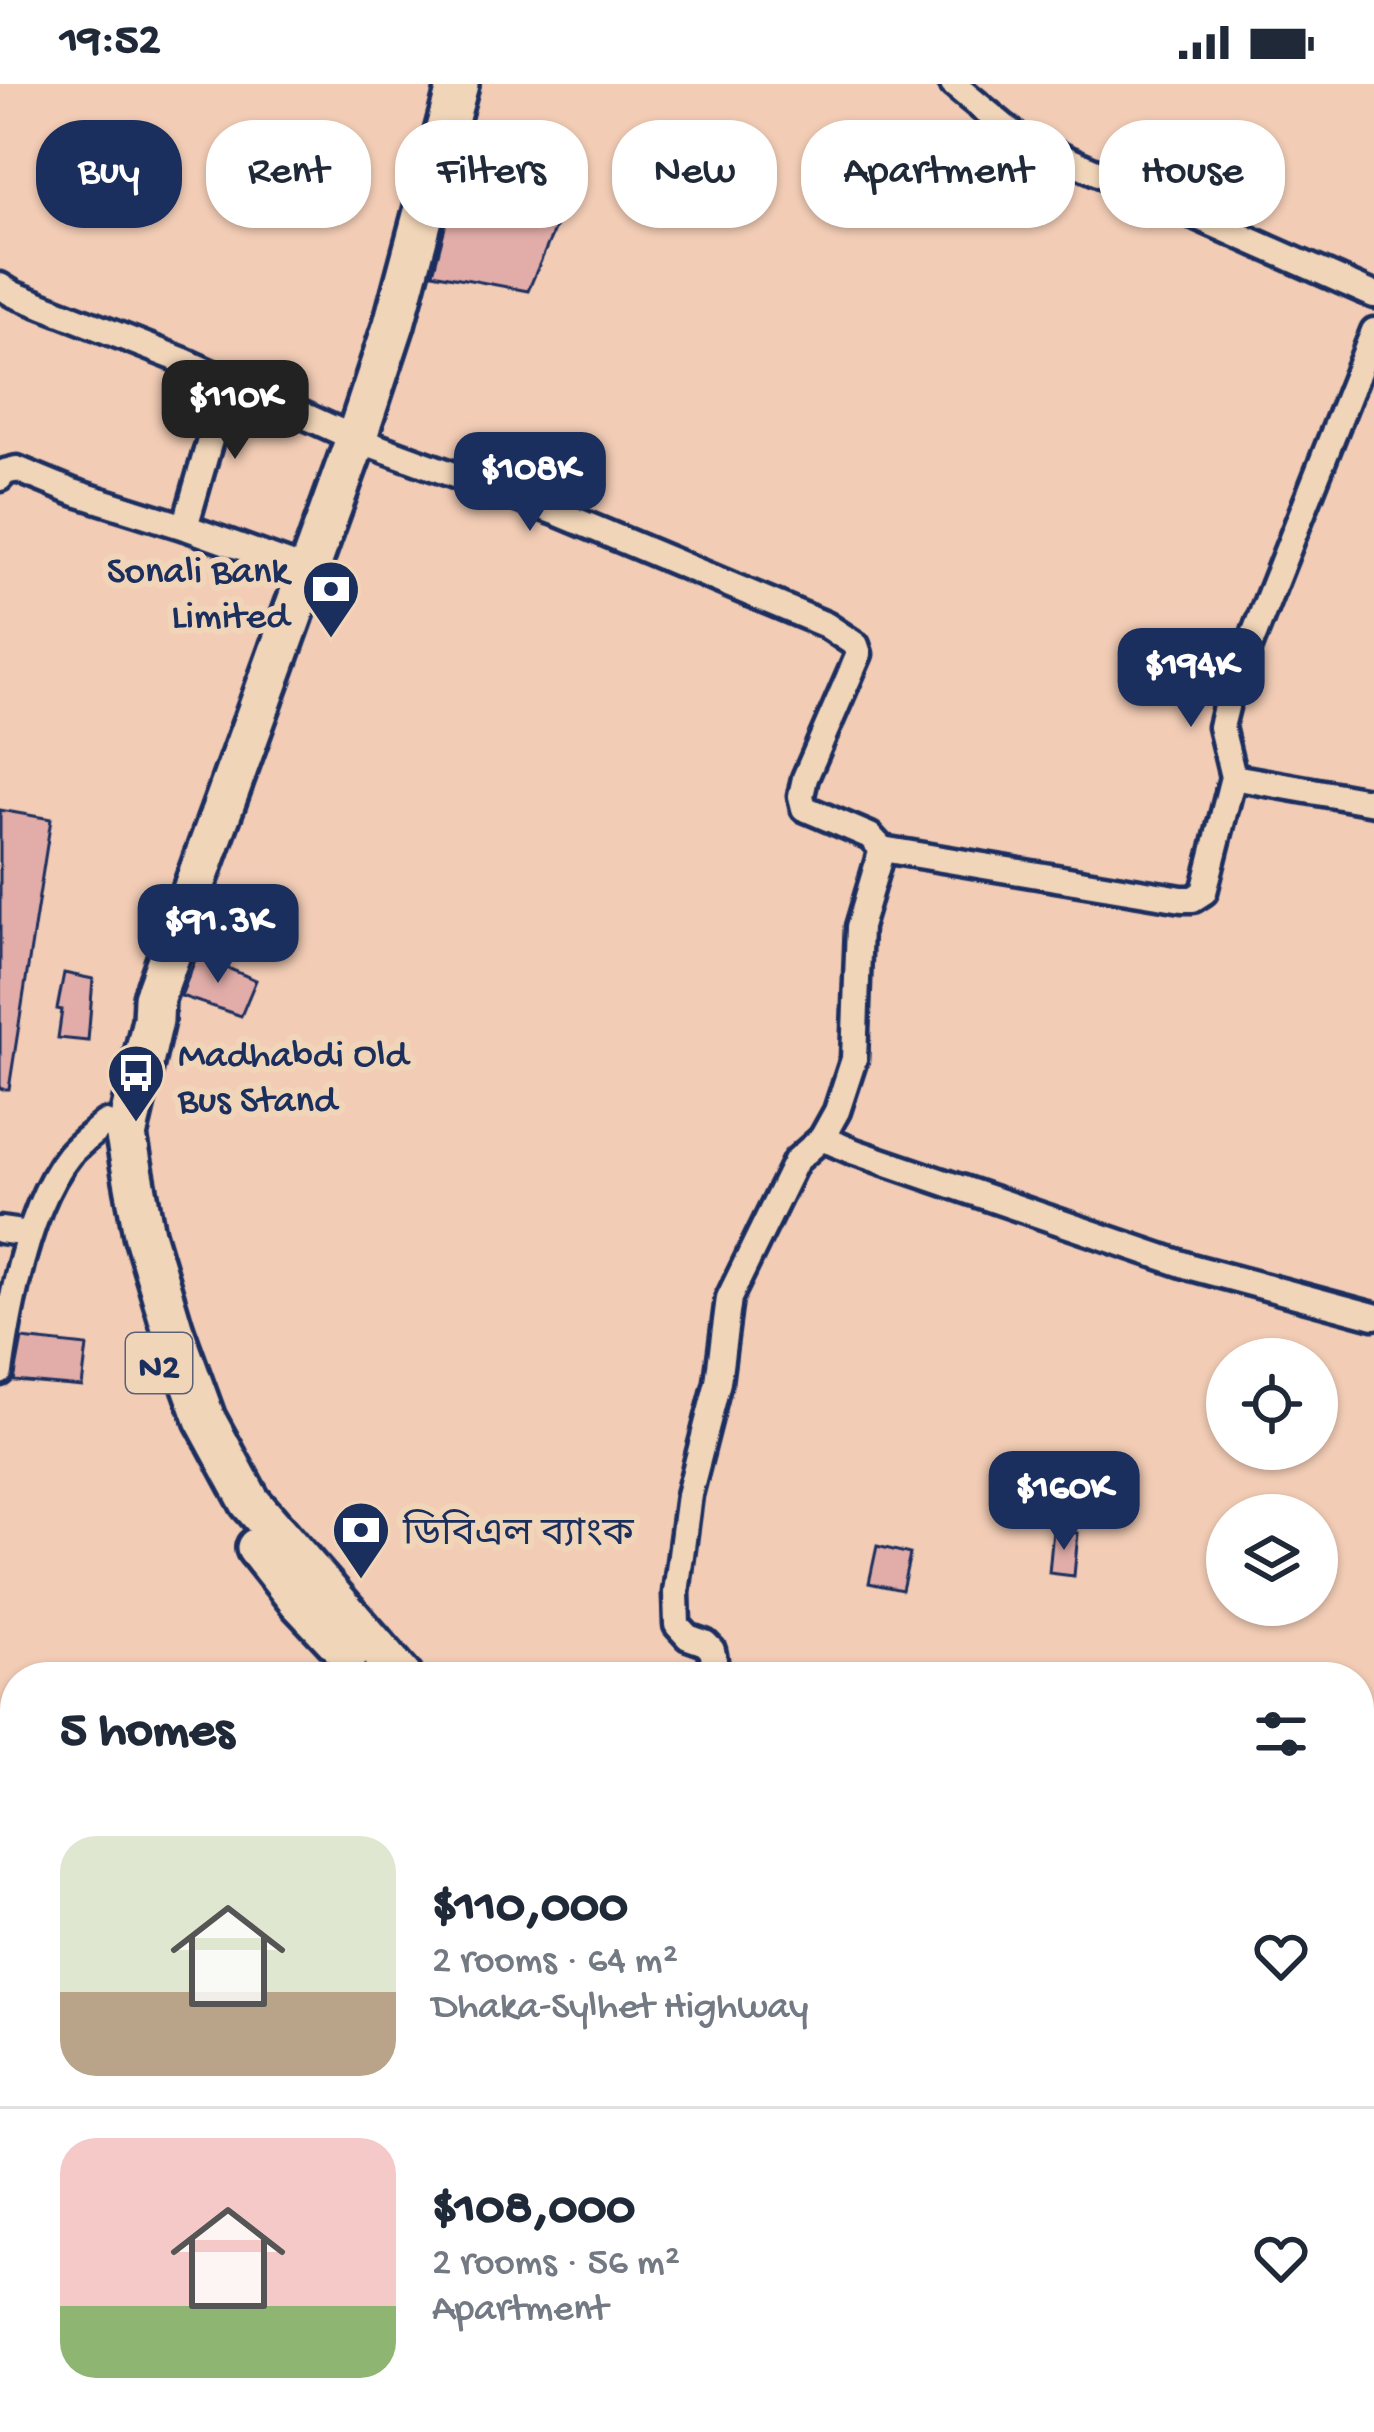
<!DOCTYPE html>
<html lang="en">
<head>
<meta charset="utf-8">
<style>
  :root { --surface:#fff; --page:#f2f2f3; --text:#1f2937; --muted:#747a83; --line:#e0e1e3; --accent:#1b2f5e }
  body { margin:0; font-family:"Gochi Hand","Noto Sans Bengali",sans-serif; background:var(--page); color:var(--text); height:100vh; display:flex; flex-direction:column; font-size:45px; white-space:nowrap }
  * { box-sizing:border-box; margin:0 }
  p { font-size:39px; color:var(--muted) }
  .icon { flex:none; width:66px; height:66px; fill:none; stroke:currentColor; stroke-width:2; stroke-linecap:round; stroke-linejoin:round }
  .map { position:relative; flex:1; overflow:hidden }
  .details { position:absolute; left:0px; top:1578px; width:1374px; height:771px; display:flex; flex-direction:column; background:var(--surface); border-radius:48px 48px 0 0; box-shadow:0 3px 9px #0004 }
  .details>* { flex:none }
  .guide { position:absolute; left:36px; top:36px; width:1302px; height:108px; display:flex; gap:24px }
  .controls { position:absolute; left:1206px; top:1254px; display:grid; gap:24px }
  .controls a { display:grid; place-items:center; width:132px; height:132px; border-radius:50%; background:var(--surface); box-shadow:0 3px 9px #0004; font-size:60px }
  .price { position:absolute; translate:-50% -102px; padding:0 27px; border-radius:24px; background:var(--accent); color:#fff; font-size:39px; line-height:78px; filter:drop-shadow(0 3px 6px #0008) }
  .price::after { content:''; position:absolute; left:50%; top:72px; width:36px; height:27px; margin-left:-18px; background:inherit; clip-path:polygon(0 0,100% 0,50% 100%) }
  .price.selected { background:#222; color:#fff }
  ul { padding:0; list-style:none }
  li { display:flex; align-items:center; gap:36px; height:300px; padding:0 60px }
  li+li { border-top:3px solid var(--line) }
  li span { display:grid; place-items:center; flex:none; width:336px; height:240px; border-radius:36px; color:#555 }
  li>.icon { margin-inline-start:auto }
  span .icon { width:144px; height:144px; fill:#fffc; stroke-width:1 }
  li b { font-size:51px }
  h2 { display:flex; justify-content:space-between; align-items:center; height:144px; padding:0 60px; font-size:51px }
  .chip { padding:0 42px; border-radius:48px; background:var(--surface); box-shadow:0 3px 9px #0004; font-size:42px; line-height:108px }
  .chip.selected { background:var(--accent); color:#fff }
  .status { display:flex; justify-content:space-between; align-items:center; height:84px; padding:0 60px; background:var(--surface); direction:ltr }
  .status svg { height:33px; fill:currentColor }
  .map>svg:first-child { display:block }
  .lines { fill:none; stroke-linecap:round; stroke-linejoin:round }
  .canal { stroke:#97c7f3; stroke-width:21 }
  .building { fill:#e2ada9; stroke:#1b2f5e; stroke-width:3 }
  .minor-casing { stroke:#1b2f5e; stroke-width:33 }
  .tertiary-casing { stroke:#1b2f5e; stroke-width:39 }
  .trunk-casing { stroke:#1b2f5e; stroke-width:48 }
  .minor { stroke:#f1d5b8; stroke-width:24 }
  .tertiary { stroke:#f1d5b8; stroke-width:30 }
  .trunk { stroke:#f1d5b8; stroke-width:39 }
  .labels { text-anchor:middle; stroke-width:12; stroke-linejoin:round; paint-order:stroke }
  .shield { fill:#f1d5b8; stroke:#5b6179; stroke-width:3 }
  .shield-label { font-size:36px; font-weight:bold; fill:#1b2f5e }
  .poi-label { font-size:39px; fill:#1b2f5e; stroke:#f1d5b8; text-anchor:start }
</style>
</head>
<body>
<div class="status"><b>19:52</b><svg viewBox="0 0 49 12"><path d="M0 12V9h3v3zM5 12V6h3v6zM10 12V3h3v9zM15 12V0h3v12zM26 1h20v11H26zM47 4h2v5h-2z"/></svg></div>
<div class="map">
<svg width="1374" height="2348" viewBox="0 0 1374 2348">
  <rect width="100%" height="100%" fill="#f2ccb5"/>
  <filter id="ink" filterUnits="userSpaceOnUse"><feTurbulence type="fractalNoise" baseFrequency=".00833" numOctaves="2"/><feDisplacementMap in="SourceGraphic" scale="24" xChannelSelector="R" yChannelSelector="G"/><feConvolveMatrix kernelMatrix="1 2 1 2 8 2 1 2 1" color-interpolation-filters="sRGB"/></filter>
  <g filter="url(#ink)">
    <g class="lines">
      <g class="canal">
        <polyline points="0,2122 15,2124"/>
        <polyline points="1359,2143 1374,2137"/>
      </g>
    </g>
    <g class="building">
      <polygon points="467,59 531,75 520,112 563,125 528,207 433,189"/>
      <polygon points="0,726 51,735 9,1005 0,1005"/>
      <polygon points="197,871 256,896 241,932 181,912"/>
      <polygon points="64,889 93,895 88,957 58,954 62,926 57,925"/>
      <polygon points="22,1255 87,1262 82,1303 14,1297"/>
      <polygon points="1053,1446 1078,1449 1074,1492 1049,1489"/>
      <polygon points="877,1462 910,1470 902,1506 869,1499"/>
    </g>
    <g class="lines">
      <g class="minor-casing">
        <g id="minor">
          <polyline points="953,0 1017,53 1374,211"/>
          <polyline points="0,202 13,210 184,277 356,355 558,429 826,541 856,561 859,570 805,694 801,712 804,724 870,752 882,765 1182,815 1193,815 1204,808 1233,693 1221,643 1227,619 1374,247"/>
          <polyline points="0,394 5,388 17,385 73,408 185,443 308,487"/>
          <polyline points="185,443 227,297"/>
          <polyline points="1233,693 1374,718"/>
          <polyline points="822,1054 837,1027 854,975 859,843 882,765"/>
          <polyline points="0,1146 29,1150"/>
          <path d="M0,1288C9,1224 28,1122 69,1071C79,1059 94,1049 105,1039"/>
          <polyline points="711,1593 714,1576 712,1566 705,1559 688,1553 677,1541 676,1509 689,1411 718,1298 729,1214 796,1077 822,1054 852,1067 1191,1183 1374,1232"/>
          <polyline points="0,2265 15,2268"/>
          <polyline points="370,2334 449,2348"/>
        </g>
      </g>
      <g class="tertiary-casing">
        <g id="tertiary">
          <polyline points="0,1657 15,1661"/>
          <polyline points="531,2348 534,2334"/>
        </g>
      </g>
      <g class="trunk-casing">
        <g id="trunk">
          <polyline points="257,1464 299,1517 348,1569"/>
          <polyline points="402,1593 250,1418 205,1335 173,1247 144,1150 126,1052 153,936 154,914 356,355 394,240 458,0"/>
          <polyline points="1359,1932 1374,1929"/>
        </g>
      </g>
      <use href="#minor" class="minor"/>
      <use href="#tertiary" class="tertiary"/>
      <use href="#trunk" class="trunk"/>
    </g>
  </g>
  <defs>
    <g id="bank-pin" transform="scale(3)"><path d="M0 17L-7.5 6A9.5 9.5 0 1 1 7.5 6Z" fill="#1b2f5e" stroke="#f1d5b8"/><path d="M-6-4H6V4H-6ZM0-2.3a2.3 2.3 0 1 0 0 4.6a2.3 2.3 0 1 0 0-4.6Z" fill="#fff"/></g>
    <g id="bus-pin" transform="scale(3)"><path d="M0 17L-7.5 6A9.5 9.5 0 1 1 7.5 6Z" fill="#1b2f5e" stroke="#f1d5b8"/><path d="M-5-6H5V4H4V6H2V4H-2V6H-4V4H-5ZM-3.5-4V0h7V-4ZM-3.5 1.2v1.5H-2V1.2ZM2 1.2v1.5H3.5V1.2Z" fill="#fff"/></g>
  </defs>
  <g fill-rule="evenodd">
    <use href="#bank-pin" x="331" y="505"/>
    <use href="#bus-pin" x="136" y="989"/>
    <use href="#bank-pin" x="361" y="1446"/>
  </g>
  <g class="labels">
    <rect class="shield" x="126" y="1249" width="66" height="60" rx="9"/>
    <g class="shield-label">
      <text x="159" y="1292">N2</text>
    </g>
    <g class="poi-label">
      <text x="289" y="497" text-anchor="end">Sonali Bank<tspan x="289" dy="45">Limited</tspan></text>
      <text x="178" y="981">Madhabdi Old<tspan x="178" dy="45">Bus Stand</tspan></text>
      <text x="403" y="1460">ডিবিএল ব্যাংক</text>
    </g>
  </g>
</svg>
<div class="controls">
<a><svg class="icon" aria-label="locate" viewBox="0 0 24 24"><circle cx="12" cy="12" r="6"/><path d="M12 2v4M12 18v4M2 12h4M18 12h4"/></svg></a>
<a><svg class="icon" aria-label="layers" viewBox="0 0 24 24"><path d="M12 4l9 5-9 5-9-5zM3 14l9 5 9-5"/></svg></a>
</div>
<b class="price selected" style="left:235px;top:378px">$110K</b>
<b class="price" style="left:530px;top:450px">$108K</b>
<b class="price" style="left:1191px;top:646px">$194K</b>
<b class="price" style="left:218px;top:902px">$91.3K</b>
<b class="price" style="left:1064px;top:1469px">$160K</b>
<div class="guide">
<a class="chip selected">Buy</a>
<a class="chip">Rent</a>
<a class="chip">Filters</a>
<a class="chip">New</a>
<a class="chip">Apartment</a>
<a class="chip">House</a>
</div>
<section class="details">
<h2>5 homes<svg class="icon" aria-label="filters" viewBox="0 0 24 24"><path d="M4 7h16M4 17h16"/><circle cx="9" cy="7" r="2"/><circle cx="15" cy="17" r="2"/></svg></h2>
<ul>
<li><span style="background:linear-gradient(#dfe7d0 65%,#b9a48a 0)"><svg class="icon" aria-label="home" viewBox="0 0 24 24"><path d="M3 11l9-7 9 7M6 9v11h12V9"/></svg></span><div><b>$110,000</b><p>2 rooms · 64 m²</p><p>Dhaka-Sylhet Highway</p></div><svg class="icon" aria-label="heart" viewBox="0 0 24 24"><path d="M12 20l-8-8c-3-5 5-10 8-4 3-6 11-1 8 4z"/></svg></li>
<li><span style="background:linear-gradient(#f6c9c9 70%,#8fb573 0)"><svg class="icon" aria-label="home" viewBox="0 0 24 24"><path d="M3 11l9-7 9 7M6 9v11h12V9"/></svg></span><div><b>$108,000</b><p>2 rooms · 56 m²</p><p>Apartment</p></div><svg class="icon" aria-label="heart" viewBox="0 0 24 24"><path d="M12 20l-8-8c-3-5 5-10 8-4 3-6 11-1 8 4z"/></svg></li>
</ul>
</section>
</div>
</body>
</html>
